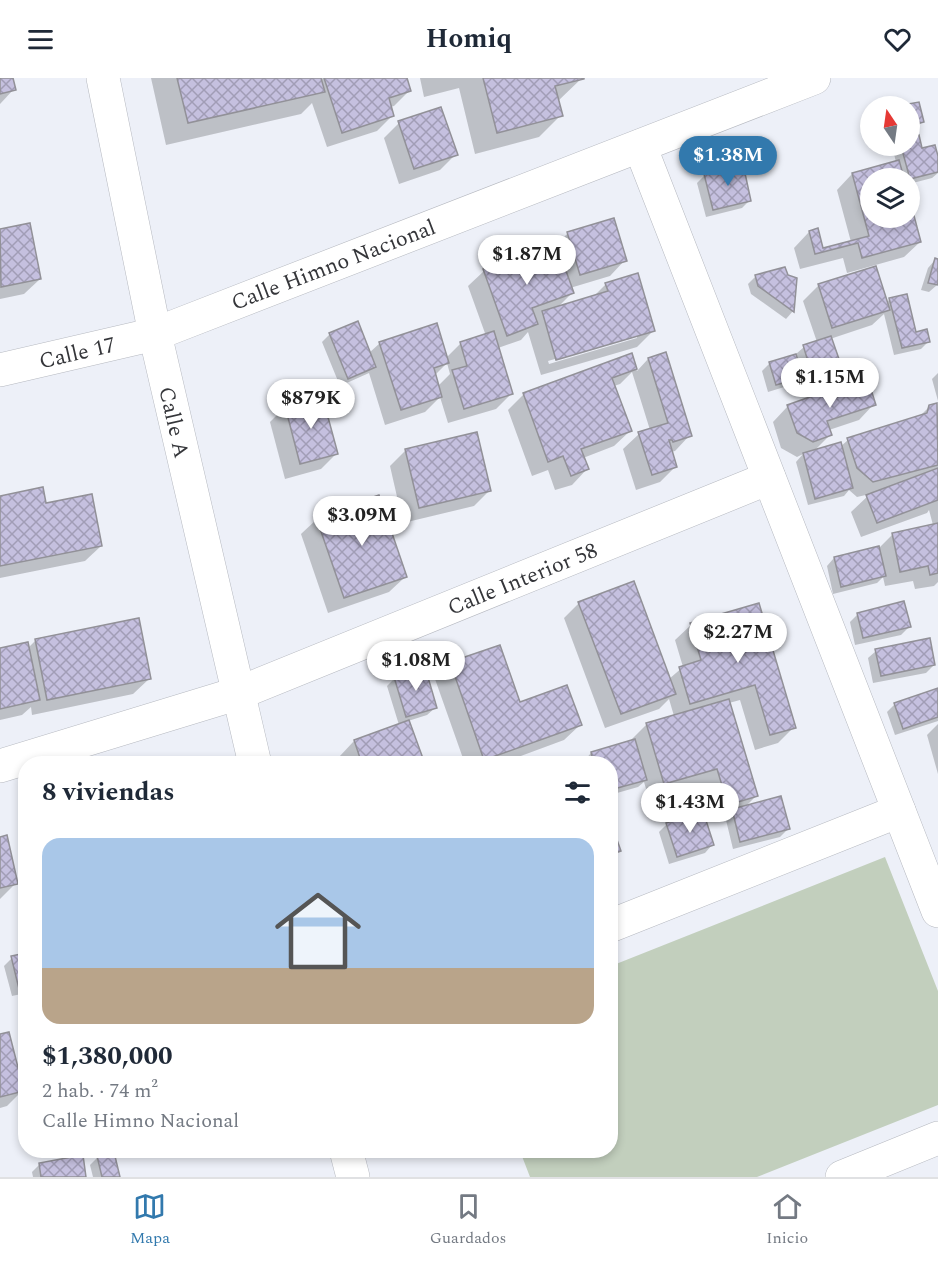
<!DOCTYPE html>
<html lang="es">
<head>
<meta charset="utf-8">
<style>
  :root { --surface:#fff; --page:#f6f6f7; --text:#1f2937; --muted:#747a83; --line:#e0e1e3; --accent:#3279ad }
  body { margin:0; font-family:Spectral,serif; background:var(--page); color:var(--text); height:100vh; display:flex; flex-direction:column; font-size:22px; white-space:nowrap }
  * { box-sizing:border-box; margin:0 }
  p { font-size:20px; color:var(--muted) }
  .icon { flex:none; width:33px; height:33px; fill:none; stroke:currentColor; stroke-width:2; stroke-linecap:round; stroke-linejoin:round }
  .map { position:relative; flex:1; overflow:hidden }
  .side { position:absolute; left:18px; top:678px; width:600px; height:402px; display:flex; flex-direction:column; background:var(--surface); border-radius:24px; box-shadow:0 3px 9px #0003 }
  .side>* { flex:none }
  .needle { width:39px; rotate:347deg }
  .buttons { position:absolute; left:860px; top:18px; display:grid; gap:12px }
  .buttons a { display:grid; place-items:center; width:60px; height:60px; border-radius:50%; background:var(--surface); box-shadow:0 3px 9px #0003; font-size:30px }
  .price { position:absolute; translate:-50% -51px; padding:0 14px; border-radius:21px; background:#fff; color:#222; font-size:20px; line-height:39px; filter:drop-shadow(0 2px 3px #0008) }
  .price::after { content:''; position:absolute; left:50%; top:36px; width:18px; height:14px; margin-left:-9px; background:inherit; clip-path:polygon(0 0,100% 0,50% 100%) }
  .price.current { background:var(--accent); color:#fff }
  ul { padding:0; list-style:none }
  li { display:grid; align-content:center; gap:12px; height:318px; padding:0 24px }
  li+li { border-top:2px solid var(--line) }
  li span { display:grid; place-items:center; height:186px; border-radius:18px; color:#555 }
  li>.icon { margin-inline-start:auto }
  span .icon { width:108px; height:108px; fill:#fffc; stroke-width:1 }
  li b { font-size:26px }
  h2 { display:flex; justify-content:space-between; align-items:center; height:72px; padding:0 24px; font-size:26px }
  header { display:flex; justify-content:space-between; align-items:center; height:78px; padding:0 24px; background:var(--surface); font-size:27px; font-weight:700 }
  .menu { display:flex; justify-content:space-around; align-items:center; height:84px; border-top:2px solid var(--line); background:var(--surface); font-size:16px; color:var(--muted) }
  .menu a { display:grid; justify-items:center; gap:3px }
  .menu .current { color:var(--accent) }
  .map>svg:first-child { display:block }
  .pitch { fill:#c2cfbd }
  .shadow { fill:#0003; fill-rule:evenodd }
  .building { fill:url(#building-cross-hatch); stroke:#929198; stroke-width:1.5 }
  .lines { fill:none; stroke-linecap:round; stroke-linejoin:round }
  .minor-casing { stroke:#b6b9c0; stroke-width:34 }
  .minor { stroke:#fff; stroke-width:33 }
  .labels { text-anchor:middle; stroke-width:4.5; stroke-linejoin:round; paint-order:stroke }
  .street-label { font-size:22px; fill:#35363a; stroke:#fff }
</style>
</head>
<body>
<header><svg class="icon" aria-label="menu" viewBox="0 0 24 24"><path d="M4 6h16M4 12h16M4 18h16"/></svg>Homiq<svg class="icon" aria-label="heart" viewBox="0 0 24 24"><path d="M12 20l-8-8c-3-5 5-10 8-4 3-6 11-1 8 4z"/></svg></header>
<div class="map">
<svg width="938" height="1099" viewBox="0 0 938 1099">
  <defs>
    <pattern id="building-cross-hatch" width="8" height="8" patternUnits="userSpaceOnUse" patternTransform="scale(1.5)"><rect width="8" height="8" fill="#c5c0df"/><path d="M0 0l8 8M0 8l8-8" fill="none" stroke="#a19db6"/></pattern>
  </defs>
  <rect width="100%" height="100%" fill="#edf0f8"/>
  <polygon class="pitch" points="885,779 938,913 938,1027 757,1099 530,1099 520,1073 610,1072 611,888"/>
  <g class="shadow">
    <polygon points="0,0 11,0 14,11 0,26"/>
    <polygon points="151,0 406,0 410,12 394,28 390,29 393,37 377,53 327,69 312,25 301,36 166,67"/>
    <polygon points="420,0 582,0 558,23 561,37 539,59 475,76 459,10 424,19"/>
    <polygon points="918,25 922,44 914,52 909,53 909,28 904,28"/>
    <polygon points="399,45 456,76 440,92 399,106 384,60"/>
    <polygon points="909,62 938,84 938,95 932,100 909,106 909,100 870,100 870,140 909,140 909,125 920,164 904,179 847,195 843,180 800,191 794,170 809,154 822,172 851,164 837,112 852,96 896,84 893,72 897,68 909,68"/>
    <polygon points="705,97 750,122 742,130 706,139 697,105"/>
    <polygon points="29,147 40,201 24,216 0,221 0,152"/>
    <path d="M568,155L625,182L610,198L570,210L572,215L558,229L593,219L606,206L653,253L637,269L541,297L528,254L521,262L498,270L511,316L496,331L448,345L440,319L425,334L385,347L369,295L340,308L322,264L330,256L369,275L380,265L446,280L461,265L486,258L468,208L484,193L557,166ZM637,257V260L549,286L548,283ZM447,285L450,296L438,308L434,298Z"/>
    <polygon points="935,182 938,183 937,207 929,214 921,212 928,190"/>
    <polygon points="784,190 793,233 786,241 751,216 748,206 755,199"/>
    <polygon points="819,207 886,225 890,221 915,256 929,263 921,271 894,277 884,236 872,247 830,261 837,281 829,288 801,297 794,306 768,314 762,293 770,285 796,276 804,269 817,264 803,223"/>
    <polygon points="665,276 690,357 675,373 671,374 675,389 660,404 636,412 623,371 639,356 650,352 632,294 620,306 614,308 630,353 614,368 583,380 587,391 572,407 555,412 548,392 532,398 508,332 524,316 631,277 637,293 648,281"/>
    <polygon points="938,295 938,323 932,301"/>
    <polygon points="838,311 874,326 859,342 829,352 830,357 814,373 840,369 848,362 918,340 930,328 936,327 938,339 938,504 934,508 915,511 913,503 885,508 883,499 877,505 833,516 827,488 834,480 879,470 893,456 933,447 929,432 927,435 861,459 851,434 870,416 857,419 849,412 844,418 808,427 796,384 803,376 797,379 781,370 773,344 788,328 829,320"/>
    <polygon points="285,329 336,376 321,391 285,401 270,344"/>
    <polygon points="406,372 489,413 474,428 403,445 390,388"/>
    <polygon points="0,419 45,427 101,468 85,483 0,500"/>
    <polygon points="317,441 405,499 389,514 328,535 301,456"/>
    <polygon points="579,525 669,601 683,589 675,562 691,547 758,527 794,649 778,665 755,672 740,622 729,625 756,718 745,729 788,751 780,759 733,771 725,738 712,741 702,706 649,721 644,704 638,709 610,717 610,686 584,686 584,683 591,675 632,664 631,662 647,646 674,638 669,621 659,631 605,650 564,540"/>
    <polygon points="858,536 909,549 901,557 855,567 850,544"/>
    <polygon points="36,562 149,601 133,616 32,637 31,629 22,637 0,642 0,571 27,571"/>
    <polygon points="876,573 934,587 926,595 873,605 868,580"/>
    <polygon points="451,585 519,626 580,647 564,662 499,686 465,686 435,601"/>
    <polygon points="395,600 435,630 427,637 408,643 424,686 341,686 339,679 354,663 399,647 387,608"/>
    <polygon points="938,612 938,643 895,657 887,634 895,626"/>
    <polygon points="938,646 938,696 927,657"/>
    <polygon points="667,746 712,767 705,775 669,786 659,754"/>
    <polygon points="0,760 16,805 0,821"/>
    <polygon points="26,877 26,915 12,918 4,888 12,880"/>
    <polygon points="0,957 22,1013 7,1028 0,1030"/>
    <polygon points="98,1079 118,1099 93,1099 90,1087"/>
    <polygon points="40,1086 85,1099 33,1099 32,1094"/>
  </g>
  <g class="building">
    <polygon points="0,0 13,0 16,12 0,16"/>
    <polygon points="177,0 321,0 325,14 188,45"/>
    <polygon points="324,0 407,0 411,13 389,20 394,38 342,55"/>
    <polygon points="483,0 584,0 584,1 555,8 563,38 497,55"/>
    <polygon points="919,24 924,44 909,48 909,28 897,28"/>
    <polygon points="441,29 458,77 414,91 398,43"/>
    <polygon points="919,57 922,70 935,67 938,78 938,94 910,101 901,68 909,68 909,60"/>
    <polygon points="899,82 904,100 870,100 870,140 909,140 909,119 921,164 862,180 858,165 815,176 809,153 818,150 823,170 869,158 852,95"/>
    <polygon points="743,86 751,123 713,132 704,96"/>
    <polygon points="614,140 627,183 580,197 567,154"/>
    <polygon points="30,145 41,201 1,209 0,151"/>
    <polygon points="556,165 574,215 532,230 538,246 507,258 483,191"/>
    <polygon points="935,180 938,181 938,207 928,205"/>
    <polygon points="876,188 890,232 832,250 818,206"/>
    <polygon points="785,189 788,197 797,200 794,234 758,208 755,197"/>
    <polygon points="638,195 655,253 556,282 542,233 608,213 605,205"/>
    <polygon points="907,216 916,254 927,251 930,264 902,270 889,220"/>
    <polygon points="358,243 376,289 348,301 329,255"/>
    <polygon points="437,245 449,285 434,290 442,319 401,332 379,264"/>
    <polygon points="494,253 513,316 464,331 452,292 467,288 460,264"/>
    <polygon points="831,258 839,281 810,290 803,267"/>
    <polygon points="666,274 692,358 673,364 672,362 669,362 677,389 652,397 638,354 668,345 648,280"/>
    <polygon points="632,275 637,291 612,300 632,353 581,371 589,391 571,398 563,378 548,384 523,315"/>
    <polygon points="796,276 803,299 776,307 769,284"/>
    <polygon points="867,299 876,327 827,343 832,357 813,364 797,355 787,327 827,313 831,321 840,318 837,309"/>
    <polygon points="322,317 338,376 300,386 285,328"/>
    <polygon points="937,325 938,387 873,404 857,390 847,360 927,335 929,327"/>
    <polygon points="477,354 491,413 419,430 405,371"/>
    <polygon points="841,364 853,410 815,421 803,375"/>
    <polygon points="938,390 938,422 877,445 866,417"/>
    <polygon points="43,409 46,425 92,416 102,468 0,488 0,418"/>
    <polygon points="379,417 407,499 344,520 316,439"/>
    <polygon points="938,445 938,495 930,497 928,488 900,494 892,455"/>
    <polygon points="879,468 886,498 841,509 834,479"/>
    <polygon points="634,503 676,616 621,636 578,524"/>
    <polygon points="904,523 911,549 863,560 857,535"/>
    <polygon points="759,525 796,650 770,657 755,607 690,626 679,589 701,582 690,545"/>
    <polygon points="139,540 151,601 47,622 35,561"/>
    <polygon points="930,560 935,587 881,598 875,571"/>
    <polygon points="28,564 40,622 0,631 0,570"/>
    <polygon points="500,567 520,624 567,607 582,647 484,682 450,584"/>
    <polygon points="425,589 437,630 406,639 394,599"/>
    <polygon points="938,610 938,639 903,651 894,625"/>
    <polygon points="729,621 758,718 728,727 717,691 664,706 646,645"/>
    <polygon points="409,642 425,686 362,686 354,662"/>
    <polygon points="635,661 647,702 610,712 610,686 594,686 591,674"/>
    <polygon points="781,718 790,751 740,764 732,731"/>
    <polygon points="703,733 714,767 677,779 666,745"/>
    <polygon points="610,742 621,773 610,777"/>
    <polygon points="7,757 18,806 0,810 0,759"/>
    <polygon points="26,875 26,910 19,911 11,878"/>
    <polygon points="9,954 24,1013 0,1019 0,956"/>
    <polygon points="114,1074 120,1099 102,1099 97,1078"/>
    <polygon points="83,1077 86,1099 41,1099 39,1085"/>
  </g>
  <g class="lines">
    <g class="minor-casing">
      <g id="minor">
        <polyline points="103,0 155,256 255,686"/>
        <polyline points="640,68 938,833"/>
        <polyline points="0,292 155,256 814,0"/>
        <polyline points="0,688 239,615 769,400"/>
        <polyline points="610,848 899,733"/>
        <polyline points="346,1072 353,1099"/>
        <polyline points="842,1099 938,1060"/>
      </g>
    </g>
    <use href="#minor" class="minor"/>
  </g>
  <g class="labels">
    <g class="street-label">
      <text transform="translate(333 186) rotate(-21)" y="8">Calle Himno Nacional</text>
      <text transform="translate(77 274) rotate(-13)" y="8">Calle 17</text>
      <text transform="translate(175 344) rotate(77)" y="8">Calle A</text>
      <text transform="translate(522 500) rotate(-22)" y="8">Calle Interior 58</text>
    </g>
  </g>
</svg>
<div class="buttons">
<a><svg class="needle" viewBox="-14 -14 28 28"><path d="M0-13l5 13h-10z" fill="#e53935"/><path d="M0 13l5-13h-10z" fill="#747a83"/></svg></a>
<a><svg class="icon" aria-label="layers" viewBox="0 0 24 24"><path d="M12 4l9 5-9 5-9-5zM3 14l9 5 9-5"/></svg></a>
</div>
<b class="price current" style="left:728px;top:109px">$1.38M</b>
<b class="price" style="left:527px;top:208px">$1.87M</b>
<b class="price" style="left:830px;top:331px">$1.15M</b>
<b class="price" style="left:311px;top:352px">$879K</b>
<b class="price" style="left:362px;top:469px">$3.09M</b>
<b class="price" style="left:738px;top:586px">$2.27M</b>
<b class="price" style="left:416px;top:614px">$1.08M</b>
<b class="price" style="left:690px;top:756px">$1.43M</b>
<section class="side">
<h2>8 viviendas<svg class="icon" aria-label="filters" viewBox="0 0 24 24"><path d="M4 7h16M4 17h16"/><circle cx="9" cy="7" r="2"/><circle cx="15" cy="17" r="2"/></svg></h2>
<ul>
<li><span style="background:linear-gradient(#a9c7e8 70%,#b9a48a 0)"><svg class="icon" aria-label="home" viewBox="0 0 24 24"><path d="M3 11l9-7 9 7M6 9v11h12V9"/></svg></span><div><b>$1,380,000</b><p>2 hab. · 74 m²</p><p>Calle Himno Nacional</p></div></li>
</ul>
</section>
</div>
<nav class="menu">
<a class="current"><svg class="icon" aria-label="map" viewBox="0 0 24 24"><path d="M3 6l6-2 6 2 6-2v14l-6 2-6-2-6 2zM9 4v14M15 6v14"/></svg>Mapa</a>
<a><svg class="icon" aria-label="saved" viewBox="0 0 24 24"><path d="M7 4h10v16l-5-4-5 4z"/></svg>Guardados</a>
<a><svg class="icon" aria-label="home" viewBox="0 0 24 24"><path d="M3 11l9-7 9 7M6 9v11h12V9"/></svg>Inicio</a>
</nav>
</body>
</html>
